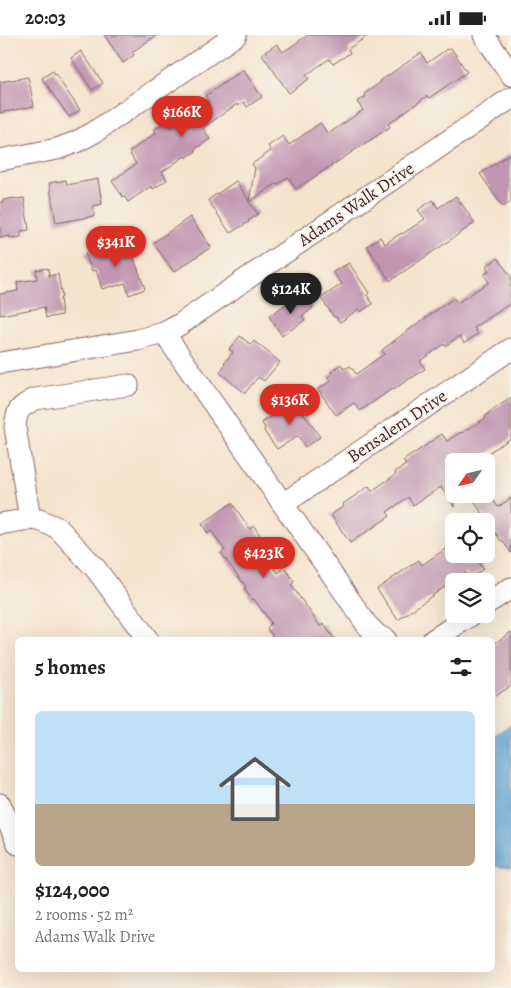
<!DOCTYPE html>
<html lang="en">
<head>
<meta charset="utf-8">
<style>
  :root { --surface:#fff; --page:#f6f6f6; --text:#222; --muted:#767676; --line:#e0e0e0; --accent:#d93025 }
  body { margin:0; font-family:Alegreya,serif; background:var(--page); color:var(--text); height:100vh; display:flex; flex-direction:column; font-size:19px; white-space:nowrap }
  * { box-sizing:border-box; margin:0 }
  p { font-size:16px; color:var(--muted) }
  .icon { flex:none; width:28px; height:28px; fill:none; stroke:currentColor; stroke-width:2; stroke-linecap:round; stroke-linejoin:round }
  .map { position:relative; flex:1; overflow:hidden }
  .drawer { position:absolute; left:15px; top:602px; width:480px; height:335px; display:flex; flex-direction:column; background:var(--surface); border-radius:8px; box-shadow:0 5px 20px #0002 }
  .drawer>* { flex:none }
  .needle { width:32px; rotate:236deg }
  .fabs { position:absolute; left:445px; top:418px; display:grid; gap:10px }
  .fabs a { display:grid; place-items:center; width:50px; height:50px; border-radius:8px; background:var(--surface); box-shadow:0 5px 20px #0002; font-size:25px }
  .price { position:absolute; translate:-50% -42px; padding:0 11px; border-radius:18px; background:var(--accent); color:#fff; font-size:16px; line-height:32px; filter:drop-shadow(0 1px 2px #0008) }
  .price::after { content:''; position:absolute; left:50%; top:30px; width:15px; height:11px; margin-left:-8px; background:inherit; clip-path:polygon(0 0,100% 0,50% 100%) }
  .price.on { background:#222; color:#fff }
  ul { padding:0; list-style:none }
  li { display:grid; align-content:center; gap:10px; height:265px; padding:0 20px }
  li+li { border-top:1px solid var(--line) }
  li span { display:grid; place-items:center; height:155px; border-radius:8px; color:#555 }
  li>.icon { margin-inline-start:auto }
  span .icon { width:90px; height:90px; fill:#fffc; stroke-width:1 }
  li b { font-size:21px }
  h2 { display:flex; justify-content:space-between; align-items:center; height:60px; padding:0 20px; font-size:21px }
  .status { display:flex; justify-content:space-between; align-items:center; height:35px; padding:0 25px; background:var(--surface); direction:ltr }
  .status svg { height:14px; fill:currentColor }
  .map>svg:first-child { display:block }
  .water { fill:#65a7d9; stroke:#586382 }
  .building { fill:#c196b1 }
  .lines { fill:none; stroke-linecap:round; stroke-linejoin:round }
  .minor-casing { stroke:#866464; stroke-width:23 }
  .minor { stroke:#fff; stroke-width:21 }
  .labels { text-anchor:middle; stroke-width:4; stroke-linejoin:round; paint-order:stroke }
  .street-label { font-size:18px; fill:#4a1f2b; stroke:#f7f3e8 }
</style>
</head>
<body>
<div class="status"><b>20:03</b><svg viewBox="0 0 49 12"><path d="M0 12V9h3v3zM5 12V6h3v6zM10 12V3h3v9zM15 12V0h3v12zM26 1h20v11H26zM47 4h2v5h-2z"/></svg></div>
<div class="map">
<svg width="511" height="953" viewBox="0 0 511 953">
  <rect width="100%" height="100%" fill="#f7f3e8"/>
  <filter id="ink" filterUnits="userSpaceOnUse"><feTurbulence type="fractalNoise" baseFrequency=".02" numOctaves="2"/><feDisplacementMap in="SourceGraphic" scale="10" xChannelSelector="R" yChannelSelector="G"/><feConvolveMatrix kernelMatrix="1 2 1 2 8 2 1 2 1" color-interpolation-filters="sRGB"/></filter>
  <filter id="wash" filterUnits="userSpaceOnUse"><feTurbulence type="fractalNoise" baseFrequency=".0096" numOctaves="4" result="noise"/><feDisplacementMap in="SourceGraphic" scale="20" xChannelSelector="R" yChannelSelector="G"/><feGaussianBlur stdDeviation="1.12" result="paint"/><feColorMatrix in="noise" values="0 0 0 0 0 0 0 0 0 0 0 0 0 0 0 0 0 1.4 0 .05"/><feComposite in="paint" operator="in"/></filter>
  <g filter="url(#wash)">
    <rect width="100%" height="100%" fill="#f5e3cd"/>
    <polygon class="water" points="511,689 511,833 493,831 492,704"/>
    <g id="blocks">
      <g class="building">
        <polygon points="104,0 157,0 132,17 134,20 123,28"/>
        <polygon points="308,0 369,0 348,14 350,18 333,29 329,24 306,40 309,44 289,58 262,19 277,9 283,17"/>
        <polygon points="451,13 467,37 429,63 427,61 388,89 390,92 296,154 288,142 277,150 276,149 249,167 258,179 248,186 249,187 230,198 208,165 236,146 249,166 255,133 252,129 271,116 268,111 283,101 289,110 320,88 328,99 363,75 357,67 366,62 364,59 381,47 380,46 421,18 427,28 447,14 447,15"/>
        <polygon points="81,16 103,48 92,55 71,23"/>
        <polygon points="243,35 262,62 247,72 244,67 238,71 237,69 203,93 210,104 195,114 196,116 186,123 185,121 162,137 167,145 153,154 151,151 128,167 124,161 123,162 112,146 136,129 129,117 156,98 154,95 167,86 171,93 209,67 205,61"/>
        <polygon points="53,36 80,75 69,82 42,43"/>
        <polygon points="28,42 34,71 0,78 0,47"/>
        <polygon points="511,118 511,167 503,172 480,139"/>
        <polygon points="98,144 102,169 93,171 94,181 56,188 49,148 66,145 67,150"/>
        <polygon points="456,161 475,188 390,246 367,211 380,202 385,209 401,198 402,199 425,184 418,175 433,165 438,173"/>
        <polygon points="15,163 16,164 24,163 29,195 21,196 21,202 10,203 10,201 0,203 0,167 3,167 3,165"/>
        <polygon points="190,182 211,212 174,237 153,208"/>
        <polygon points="110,209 112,217 126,212 127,217 131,215 145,254 129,260 125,248 113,252 112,251 102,254 96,235 92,236 85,218"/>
        <polygon points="498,223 511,242 511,268 474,293 478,299 464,308 460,301 445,311 444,309 420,326 425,334 412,343 412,342 393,355 392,354 360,376 354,368 336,380 318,354 331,346 328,342 332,339 331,337 341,329 344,334 350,331 356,339 384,319 382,315 418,288 454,263 457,268 489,247 484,240 489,236 486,231"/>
        <polygon points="349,228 369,258 367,260 373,269 360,277 359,274 340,287 336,282 334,282 321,263 342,249 333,237"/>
        <polygon points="48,233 49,241 58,239 62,263 60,263 62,280 46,283 44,272 0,280 0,259 18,256 17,247 37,244 36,235"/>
        <polygon points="303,259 313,273 302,281 305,285 282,301 269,281 292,265 293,266"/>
        <polygon points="240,301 251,310 254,306 280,327 264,346 258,342 245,358 220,338 225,329 224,328 233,317 229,314"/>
        <polygon points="511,363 511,403 476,426 454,426 454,472 441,452 413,470 408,462 387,477 390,481 350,508 331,480 344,471 343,469 369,451 372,456 396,439 395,437 406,430 403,426 442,399 447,406 461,397 462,398 486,383 485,382 491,376"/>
        <polygon points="291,364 297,373 299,372 320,402 305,412 298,401 277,414 264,396 265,393 262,388 280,376 278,373"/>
        <polygon points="469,459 489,459 498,472 511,463 511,518 502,505 501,506"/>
        <polygon points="232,468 250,494 254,491 262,504 257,508 278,538 285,533 294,547 291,550 320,591 324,589 335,605 275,605 267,593 270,590 270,589 271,588 254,564 252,565 244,553 246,552 221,518 225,515 211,496 208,499 202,489"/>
        <polygon points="454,508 454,519 473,519 483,534 470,543 466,537 398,585 377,554 419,525 422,530"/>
        <polygon points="511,597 511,651 492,663 492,610"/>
      </g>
    </g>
  </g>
  <g filter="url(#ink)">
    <use href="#blocks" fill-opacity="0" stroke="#866464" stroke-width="1"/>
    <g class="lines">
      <g class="minor-casing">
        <g id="minor">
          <polyline points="484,0 511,40"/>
          <polyline points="0,125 57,114 76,107 93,98 236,0"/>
          <polyline points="164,298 367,590 377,600 386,605"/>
          <polyline points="0,328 138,305 164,298 179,290 511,63"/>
          <polyline points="283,469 511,314"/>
          <path d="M30,484L15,392C17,373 19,373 35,364L128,350"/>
          <polyline points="0,489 30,484 39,485 58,493 96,534 148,605"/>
          <polyline points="486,569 511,553"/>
          <polyline points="433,605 473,579"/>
          <polyline points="0,769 18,809"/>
        </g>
      </g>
      <use href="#minor" class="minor"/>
    </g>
  </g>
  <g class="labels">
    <g class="street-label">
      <text transform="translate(356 169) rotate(-34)" y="6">Adams Walk Drive</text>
      <text transform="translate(397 391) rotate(-34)" y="6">Bensalem Drive</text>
    </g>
  </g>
</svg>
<div class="fabs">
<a><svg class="needle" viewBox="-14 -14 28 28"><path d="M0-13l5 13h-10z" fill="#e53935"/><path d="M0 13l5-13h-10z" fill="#767676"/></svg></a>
<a><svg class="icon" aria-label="locate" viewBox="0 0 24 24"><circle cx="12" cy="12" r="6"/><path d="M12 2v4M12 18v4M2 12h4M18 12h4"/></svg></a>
<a><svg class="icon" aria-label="layers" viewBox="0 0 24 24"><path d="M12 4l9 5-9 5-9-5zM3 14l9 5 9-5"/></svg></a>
</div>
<b class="price" style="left:182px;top:103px">$166K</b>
<b class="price" style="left:116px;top:233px">$341K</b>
<b class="price on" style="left:291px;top:280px">$124K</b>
<b class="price" style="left:290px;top:391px">$136K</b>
<b class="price" style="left:264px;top:544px">$423K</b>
<section class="drawer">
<h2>5 homes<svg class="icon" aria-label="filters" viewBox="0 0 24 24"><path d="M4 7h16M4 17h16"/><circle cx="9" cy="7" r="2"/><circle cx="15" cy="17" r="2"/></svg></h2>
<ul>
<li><span style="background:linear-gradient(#bfe0f5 60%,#b9a48a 0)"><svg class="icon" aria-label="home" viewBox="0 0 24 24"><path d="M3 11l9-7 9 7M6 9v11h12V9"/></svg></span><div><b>$124,000</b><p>2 rooms · 52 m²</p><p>Adams Walk Drive</p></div></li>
</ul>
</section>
</div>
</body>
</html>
